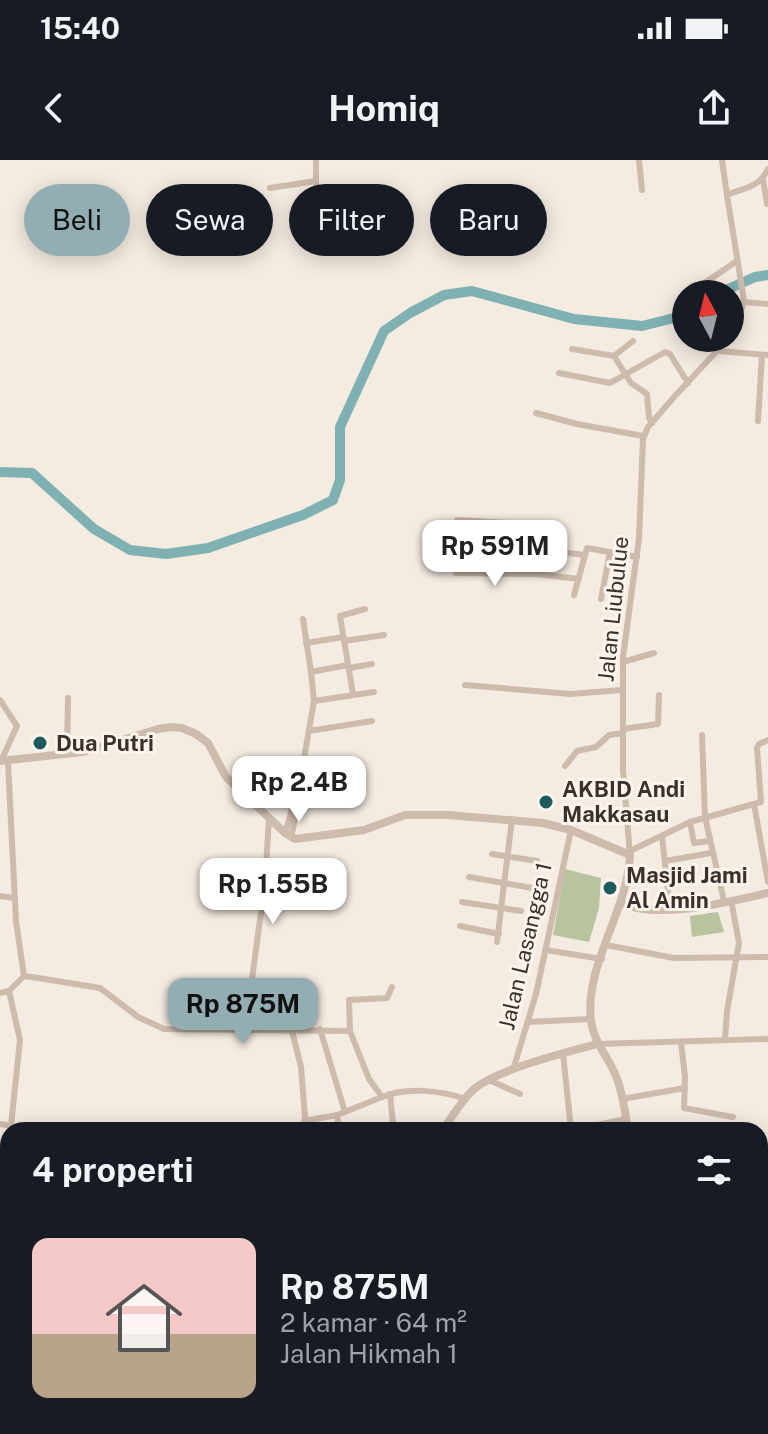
<!DOCTYPE html>
<html lang="id">
<head>
<meta charset="utf-8">
<style>
  :root { --surface:#171b24; --page:#242831; --text:#f1f3f6; --muted:#9ea1a6; --accent:#92aeb2 }
  body { margin:0; font-family:"Public Sans",sans-serif; background:var(--page); color:var(--text); height:100vh; display:flex; flex-direction:column; font-size:30px; white-space:nowrap }
  * { box-sizing:border-box; margin:0 }
  p { font-size:26px; color:var(--muted) }
  .icon { flex:none; width:44px; height:44px; fill:none; stroke:currentColor; stroke-width:2; stroke-linecap:round; stroke-linejoin:round }
  .map { position:relative; flex:1; overflow:hidden }
  .panel { position:absolute; left:0px; top:962px; width:768px; height:312px; display:flex; flex-direction:column; background:var(--surface); border-radius:24px 24px 0 0; box-shadow:0 4px 20px #0003 }
  .panel>* { flex:none }
  .guide { position:absolute; left:24px; top:24px; width:720px; height:72px; display:flex; gap:16px }
  .needle { width:52px; rotate:353deg }
  .tools { position:absolute; left:672px; top:120px; display:grid; gap:16px }
  .tools a { display:grid; place-items:center; width:72px; height:72px; border-radius:50%; background:var(--surface); box-shadow:0 4px 20px #0003; font-size:40px }
  .price { position:absolute; translate:-50% -68px; padding:0 18px; border-radius:16px; background:#fff; color:#222; font-size:26px; line-height:52px; filter:drop-shadow(0 2px 4px #0008) }
  .price::after { content:''; position:absolute; left:50%; top:48px; width:24px; height:18px; margin-left:-12px; background:inherit; clip-path:polygon(0 0,100% 0,50% 100%) }
  .price.selected { background:var(--accent); color:#111 }
  ul { padding:0; list-style:none }
  li { display:flex; align-items:center; gap:24px; height:200px; padding:0 32px }
  li span { display:grid; place-items:center; flex:none; width:224px; height:160px; border-radius:16px; color:#555 }
  li>.icon { margin-inline-start:auto }
  span .icon { width:96px; height:96px; fill:#fffc; stroke-width:1 }
  li b { font-size:34px }
  h2 { display:flex; justify-content:space-between; align-items:center; height:96px; padding:0 32px; font-size:34px }
  .chip { padding:0 28px; border-radius:36px; background:var(--surface); box-shadow:0 4px 20px #0003; font-size:28px; line-height:72px }
  .chip.selected { background:var(--accent); color:#111 }
  .status { display:flex; justify-content:space-between; align-items:center; height:56px; padding:0 40px; background:var(--surface); direction:ltr }
  .status svg { height:22px; fill:currentColor }
  header { display:flex; justify-content:space-between; align-items:center; height:104px; padding:0 32px; background:var(--surface); font-size:36px; font-weight:700 }
  .map>svg:first-child { display:block }
  .grass { fill:url(#grass-tufts) }
  .pitch { fill:#b8c4a0 }
  .lines { fill:none; stroke-linecap:round; stroke-linejoin:round }
  .river { stroke:#7fb0b2; stroke-width:10 }
  .minor { stroke:#cdbbac; stroke-width:6 }
  .tertiary { stroke:#cdbbac; stroke-width:8 }
  .poi-dot { fill:#1f5a5e; stroke:#fbf5ee; stroke-width:3 }
  .labels { text-anchor:middle; stroke-width:6; stroke-linejoin:round; paint-order:stroke }
  .street-label { font-size:22px; fill:#3b302b; stroke:#fbf5ee }
  .poi-label { font-size:22px; font-weight:bold; fill:#3b302b; stroke:#fbf5ee; text-anchor:start }
</style>
</head>
<body>
<div class="status"><b>15:40</b><svg viewBox="0 0 49 12"><path d="M0 12V9h3v3zM5 12V6h3v6zM10 12V3h3v9zM15 12V0h3v12zM26 1h20v11H26zM47 4h2v5h-2z"/></svg></div>
<header><svg class="icon" aria-label="back" viewBox="0 0 24 24"><path d="M15 5l-7 7 7 7"/></svg>Homiq<svg class="icon" aria-label="share" viewBox="0 0 24 24"><path d="M12 15V3M7 8l5-5 5 5M5 13v7h14v-7"/></svg></header>
<div class="map">
<svg width="768" height="1274" viewBox="0 0 768 1274">
  <defs>
    <pattern id="grass-tufts" width="24" height="20" patternUnits="userSpaceOnUse" patternTransform="scale(2)"><rect width="24" height="20" fill="#b8c4a0"/><path d="M3 7l-1-3M5 7V3M7 7l1-3M15 17l-1-3M17 17v-4M19 17l1-3" fill="none" stroke="#97a083"/></pattern>
  </defs>
  <rect width="100%" height="100%" fill="#f4ebe1"/>
  <polygon class="grass" points="718,752 724,772 692,777 690,756"/>
  <polygon class="pitch" points="565,709 601,718 599,748 589,782 553,775"/>
  <g class="lines">
    <g class="river">
      <polyline points="717,134 755,117 768,115"/>
      <polyline points="0,312 32,313 94,369 130,390 166,394 208,388 303,355 333,340 340,320 340,267 384,171 410,153 444,135 472,131 574,159 642,166 686,155"/>
    </g>
    <g class="minor">
      <polyline points="639,0 642,30"/>
      <polyline points="722,0 727,35"/>
      <polyline points="763,19 767,44"/>
      <polyline points="270,28 316,21"/>
      <polyline points="316,51 316,0"/>
      <polyline points="692,126 703,124 737,101"/>
      <polyline points="743,142 768,144"/>
      <path d="M730,177L739,158L744,141L727,35C743,28 759,28 768,9"/>
      <polyline points="572,189 614,196 633,181"/>
      <polyline points="718,191 768,195"/>
      <polyline points="614,196 631,223 647,234 649,258 652,263"/>
      <polyline points="559,213 610,223 665,192 670,194 688,223"/>
      <polyline points="536,253 577,264 643,276"/>
      <polyline points="758,261 762,195"/>
      <polyline points="457,360 508,363 512,368 512,388"/>
      <polyline points="438,386 536,389 585,395"/>
      <polyline points="456,413 535,414 579,419"/>
      <polyline points="480,413 481,361"/>
      <polyline points="535,414 536,389"/>
      <polyline points="574,435 587,388 637,397"/>
      <polyline points="601,439 610,392"/>
      <polyline points="303,459 311,512"/>
      <polyline points="344,481 384,475"/>
      <polyline points="306,483 343,477"/>
      <polyline points="623,502 654,493"/>
      <polyline points="349,508 372,504"/>
      <polyline points="465,525 570,534 622,530"/>
      <polyline points="353,534 340,456 365,449"/>
      <polyline points="0,540 17,566 1,601"/>
      <polyline points="314,541 311,512 348,505"/>
      <polyline points="623,569 658,564 659,535"/>
      <polyline points="309,571 372,561"/>
      <polyline points="702,575 705,657 724,741"/>
      <polyline points="67,595 68,538"/>
      <polyline points="8,602 16,761 24,816"/>
      <polyline points="565,606 577,591 596,587 609,575 623,573"/>
      <polyline points="754,644 768,722"/>
      <polyline points="690,662 694,683 709,681"/>
      <polyline points="285,673 299,627 314,541 374,532"/>
      <polyline points="662,676 670,750"/>
      <polyline points="291,678 300,635"/>
      <polyline points="630,691 690,662 761,642 757,588 759,584 768,580"/>
      <polyline points="492,694 537,701"/>
      <polyline points="630,695 623,610 623,497 639,378 643,279 648,267 674,237 729,178"/>
      <polyline points="665,701 711,693"/>
      <polyline points="469,717 532,728"/>
      <polyline points="0,736 14,738"/>
      <polyline points="462,742 521,751"/>
      <polyline points="460,766 499,774"/>
      <polyline points="497,782 512,659"/>
      <polyline points="606,785 674,798 768,797"/>
      <polyline points="546,790 602,799"/>
      <path d="M0,833L9,831L24,816L32,817L100,828L138,857L164,869L350,871L369,919L382,937C406,927 440,930 465,939"/>
      <polyline points="528,862 591,859"/>
      <polyline points="320,869 345,952"/>
      <polyline points="245,871 265,723 269,658"/>
      <polyline points="292,871 301,907 306,970"/>
      <polyline points="350,871 349,840 387,838 392,827"/>
      <polyline points="725,880 727,851 739,783 731,740"/>
      <polyline points="681,882 685,917 684,948 733,957"/>
      <polyline points="597,884 768,879"/>
      <polyline points="563,893 571,970"/>
      <polyline points="513,910 536,834 571,670"/>
      <polyline points="489,920 520,934"/>
      <polyline points="390,934 393,964"/>
      <polyline points="622,939 685,928"/>
      <polyline points="337,955 339,970"/>
      <polyline points="304,961 337,955 382,937"/>
      <polyline points="0,964 11,966 20,880 9,831"/>
      <polyline points="572,970 626,959"/>
      <polyline points="0,1269 9,1274"/>
      <polyline points="590,1274 594,1266"/>
    </g>
    <g class="tertiary">
      <path d="M0,601L83,592L158,569L171,567L182,568L196,574L208,583L226,617L285,673L295,679L364,670L405,655H448L543,663L571,670L630,695C628,750 584,806 591,861C594,883 608,896 616,916C623,933 625,952 628,970"/>
      <path d="M621,743C658,760 728,742 768,733"/>
      <path d="M443,970C452,957 461,941 473,930C495,910 566,892 597,884"/>
      <polyline points="760,1084 768,1085"/>
      <polyline points="145,1274 148,1266"/>
      <polyline points="620,1274 622,1266"/>
    </g>
  </g>
  <g class="poi-dot">
    <circle cx="40" cy="583" r="8"/>
    <circle cx="546" cy="642" r="8"/>
    <circle cx="610" cy="728" r="8"/>
  </g>
  <g class="labels">
    <g class="street-label">
      <text transform="translate(613 449) rotate(-84)" y="8">Jalan Liubulue</text>
      <text transform="translate(525 786) rotate(-77)" y="8">Jalan Lasangga 1</text>
    </g>
    <g class="poi-label">
      <text x="56" y="591">Dua Putri</text>
      <text x="562" y="637">AKBID Andi<tspan x="562" dy="25">Makkasau</tspan></text>
      <text x="626" y="723">Masjid Jami<tspan x="626" dy="25">Al Amin</tspan></text>
    </g>
  </g>
</svg>
<div class="tools">
<a><svg class="needle" viewBox="-14 -14 28 28"><path d="M0-13l5 13h-10z" fill="#e53935"/><path d="M0 13l5-13h-10z" fill="#9ea1a6"/></svg></a>
</div>
<b class="price" style="left:495px;top:428px">Rp 591M</b>
<b class="price" style="left:299px;top:664px">Rp 2.4B</b>
<b class="price" style="left:273px;top:766px">Rp 1.55B</b>
<b class="price selected" style="left:243px;top:886px">Rp 875M</b>
<div class="guide">
<a class="chip selected">Beli</a>
<a class="chip">Sewa</a>
<a class="chip">Filter</a>
<a class="chip">Baru</a>
</div>
<section class="panel">
<h2>4 properti<svg class="icon" aria-label="filters" viewBox="0 0 24 24"><path d="M4 7h16M4 17h16"/><circle cx="9" cy="7" r="2"/><circle cx="15" cy="17" r="2"/></svg></h2>
<ul>
<li><span style="background:linear-gradient(#f6c9c9 60%,#b9a48a 0)"><svg class="icon" aria-label="home" viewBox="0 0 24 24"><path d="M3 11l9-7 9 7M6 9v11h12V9"/></svg></span><div><b>Rp 875M</b><p>2 kamar · 64 m²</p><p>Jalan Hikmah 1</p></div></li>
</ul>
</section>
</div>
</body>
</html>
